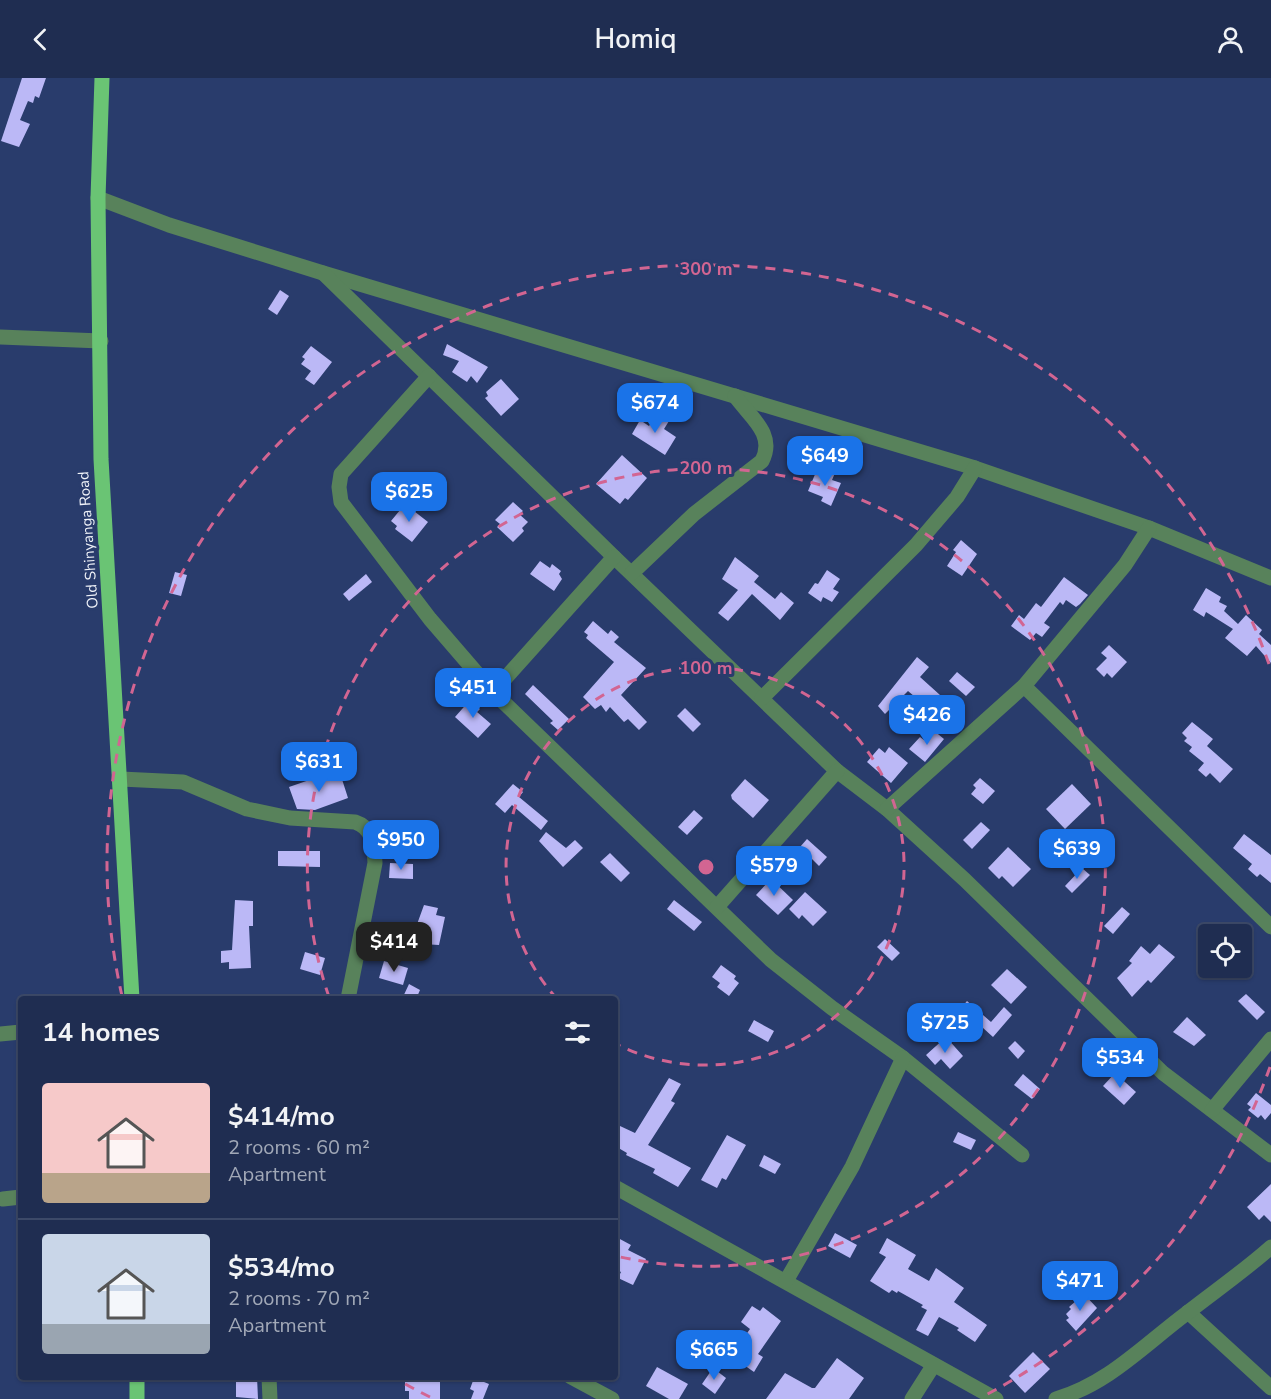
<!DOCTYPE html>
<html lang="en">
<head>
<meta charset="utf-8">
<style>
  :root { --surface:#1f2d51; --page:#2c395b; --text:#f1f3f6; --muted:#a1a8b7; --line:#3c4968; --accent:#1a73e8 }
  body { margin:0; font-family:"Nunito Sans",sans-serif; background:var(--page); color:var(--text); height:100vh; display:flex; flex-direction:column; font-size:22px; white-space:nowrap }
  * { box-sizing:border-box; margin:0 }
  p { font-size:20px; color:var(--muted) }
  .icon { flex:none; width:33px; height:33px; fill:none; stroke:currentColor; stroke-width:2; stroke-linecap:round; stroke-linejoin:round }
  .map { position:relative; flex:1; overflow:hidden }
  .sheet { position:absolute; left:18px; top:918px; width:600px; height:384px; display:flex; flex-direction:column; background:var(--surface); border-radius:6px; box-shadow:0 2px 4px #0004,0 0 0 2px var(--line) }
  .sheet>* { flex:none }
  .fabs { position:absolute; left:1198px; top:846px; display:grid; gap:12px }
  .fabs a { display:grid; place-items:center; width:54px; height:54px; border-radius:6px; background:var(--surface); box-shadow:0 2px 4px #0004,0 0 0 2px var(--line); font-size:30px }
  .price { position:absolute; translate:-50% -51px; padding:0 14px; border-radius:12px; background:var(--accent); color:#fff; font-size:20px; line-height:39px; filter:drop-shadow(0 2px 3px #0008) }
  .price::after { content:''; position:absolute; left:50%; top:36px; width:18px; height:14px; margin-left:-9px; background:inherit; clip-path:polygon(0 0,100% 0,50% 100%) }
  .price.current { background:#222; color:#fff }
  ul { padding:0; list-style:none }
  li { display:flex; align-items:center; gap:18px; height:150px; padding:0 24px }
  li+li { border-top:2px solid var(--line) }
  li span { display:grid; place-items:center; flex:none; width:168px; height:120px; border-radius:6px; color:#555 }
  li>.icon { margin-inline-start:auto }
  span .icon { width:72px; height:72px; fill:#fffc; stroke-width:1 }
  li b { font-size:26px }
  h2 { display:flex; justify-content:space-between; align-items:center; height:72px; padding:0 24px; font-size:26px }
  header { display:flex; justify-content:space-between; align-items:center; height:78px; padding:0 24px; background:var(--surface); font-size:27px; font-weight:600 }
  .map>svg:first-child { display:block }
  .building { fill:#bbb8f6 }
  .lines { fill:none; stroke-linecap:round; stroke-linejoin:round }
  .minor { stroke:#58825b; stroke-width:15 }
  .major { stroke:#6ac474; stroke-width:15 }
  .ring { fill:none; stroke:#d26592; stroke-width:3; stroke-dasharray:10 8 }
  .labels { text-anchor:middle; stroke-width:6; stroke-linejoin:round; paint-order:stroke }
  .street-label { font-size:15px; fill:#f0f3f9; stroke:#293c6c }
  .centre { fill:#d26592; stroke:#293c6c; stroke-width:3 }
  .ring-label { font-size:18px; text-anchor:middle; font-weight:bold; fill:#d26592; stroke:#293c6c; stroke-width:6; stroke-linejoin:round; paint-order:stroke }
</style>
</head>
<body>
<header><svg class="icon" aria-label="back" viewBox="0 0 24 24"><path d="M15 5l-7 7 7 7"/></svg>Homiq<svg class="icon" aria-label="person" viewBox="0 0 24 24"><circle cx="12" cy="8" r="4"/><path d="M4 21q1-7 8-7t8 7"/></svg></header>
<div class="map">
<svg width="1271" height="1321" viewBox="0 0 1271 1321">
  <rect width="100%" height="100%" fill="#293c6c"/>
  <g class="building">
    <polygon points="22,0 46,0 39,20 35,18 33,25 28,23 20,42 30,46 19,69 1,63"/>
    <polygon points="280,212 289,218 277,237 268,231"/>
    <polygon points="447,266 488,289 477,305 471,298 467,304 452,294 459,283 443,277"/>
    <polygon points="311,268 332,284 314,307 305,301 311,293 301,286 305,281 302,279"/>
    <polygon points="501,301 519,321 501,338 485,320 488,318 486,314"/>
    <polygon points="657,335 669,343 664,351 676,359 665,377 632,356 640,342 649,348"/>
    <polygon points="622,377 647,400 628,422 625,420 620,426 596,406"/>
    <polygon points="825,391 835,395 832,402 841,405 831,428 821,423 823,419 808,413 816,394 823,397"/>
    <polygon points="513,424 523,433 519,436 528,444 522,450 524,453 513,464 497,449 500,446 495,442"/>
    <polygon points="405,426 428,444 412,464 395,451 397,448 391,443"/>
    <polygon points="961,462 977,476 962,498 947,488 956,474 953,472"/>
    <polygon points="735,479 759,498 754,504 775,521 781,514 794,525 780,542 752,516 728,543 718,535 738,512 722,501"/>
    <polygon points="540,483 550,490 552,486 561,493 559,496 562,501 554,513 530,496"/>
    <polygon points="827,492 840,501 833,511 839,514 832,524 823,519 821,524 808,515 815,505 818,506"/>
    <polygon points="175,494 187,497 181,518 169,515"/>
    <polygon points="366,496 372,504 349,523 343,516"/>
    <polygon points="1064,499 1088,517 1080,526 1076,529 1066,522 1063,527 1060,524 1044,545 1050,549 1042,559 1036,555 1030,562 1011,548 1019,537 1024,541 1036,525 1041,529"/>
    <polygon points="1206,510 1221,519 1219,524 1227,528 1224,533 1238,546 1246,537 1262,552 1259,556 1271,567 1271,585 1256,568 1247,578 1225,560 1233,551 1206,534 1204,539 1193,532"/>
    <polygon points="593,543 608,556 611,552 619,559 614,564 646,590 621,617 647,644 639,652 628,641 624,644 610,629 606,634 601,627 595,631 583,619 614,584 586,560 588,557 584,554"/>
    <polygon points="1109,567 1127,584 1112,600 1107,595 1104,599 1096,591 1107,580 1101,575"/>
    <polygon points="917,579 929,589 920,599 940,617 928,630 908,613 885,636 878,628"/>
    <polygon points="957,594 975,609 966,618 949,603"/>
    <polygon points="533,607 569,641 558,652 550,645 553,643 525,616"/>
    <polygon points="470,622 480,631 477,634 491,646 478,660 455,639"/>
    <polygon points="685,630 701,646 693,654 677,638"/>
    <polygon points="1192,644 1213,661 1207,668 1233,691 1220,705 1210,695 1206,699 1198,692 1204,685 1189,673 1192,669 1184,663 1187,660 1182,655"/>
    <polygon points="933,652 944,661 925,684 909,671 920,659 924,662"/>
    <polygon points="889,669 908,685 891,705 867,684 879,670 885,675"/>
    <polygon points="340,695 348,720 315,732 297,731 289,709 318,699 321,702"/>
    <polygon points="980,700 995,713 983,726 971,716 976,710 973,707"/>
    <polygon points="745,701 769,722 753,740 732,721 731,717"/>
    <polygon points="513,706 523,714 519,719 548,743 541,752 512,727 505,735 495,726"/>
    <polygon points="1072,706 1091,726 1065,751 1046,731"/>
    <polygon points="694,732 703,740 687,757 678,749"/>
    <polygon points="981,744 990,752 972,771 963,762"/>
    <polygon points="546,754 566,770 575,762 583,770 563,789 539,763"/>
    <polygon points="1244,756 1271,777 1271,805 1260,796 1257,799 1248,791 1252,786 1233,770"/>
    <polygon points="807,761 827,779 819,788 800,769"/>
    <polygon points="1008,769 1031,791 1013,809 1002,798 999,801 988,790"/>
    <polygon points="278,773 320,773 320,789 278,788"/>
    <polygon points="610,775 630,795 621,804 600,784"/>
    <polygon points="390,785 413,786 413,801 389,800"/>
    <polygon points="1082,790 1090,797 1072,815 1065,808"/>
    <polygon points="771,801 793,822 778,837 756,817"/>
    <polygon points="805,814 827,834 813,848 802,837 799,841 789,831"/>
    <polygon points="235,822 253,823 253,848 249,848 251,890 229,891 229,884 221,885 221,873 232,872"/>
    <polygon points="674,822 702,844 694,853 667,831"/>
    <polygon points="424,827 438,830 436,837 445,839 439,867 422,866 423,862 416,861 419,849 416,849"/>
    <polygon points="1122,829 1130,836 1113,856 1104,848"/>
    <polygon points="885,861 900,875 892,883 877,869"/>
    <polygon points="1159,866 1175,879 1151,905 1148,902 1132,919 1117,900 1132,885 1129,883 1141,868 1150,876"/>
    <polygon points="305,874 325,880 320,897 300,891"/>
    <polygon points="384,883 408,890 403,907 379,900"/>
    <polygon points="721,887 736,898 734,901 739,905 729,918 717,909 720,905 712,899"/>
    <polygon points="1007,891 1027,909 1011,926 991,907"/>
    <polygon points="409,906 420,912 416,921 402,921"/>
    <polygon points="1246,916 1265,934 1257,942 1238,923"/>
    <polygon points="967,923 991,944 1004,929 1012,937 993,959 961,930"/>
    <polygon points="1187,939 1206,957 1194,968 1173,954"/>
    <polygon points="754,942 774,953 768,964 748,953"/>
    <polygon points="946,959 963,978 950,991 941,981 935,987 926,977"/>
    <polygon points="1015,963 1025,973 1018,981 1008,970"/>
    <polygon points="1115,995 1136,1014 1124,1027 1103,1008"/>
    <polygon points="1023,996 1040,1011 1032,1021 1014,1007"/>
    <polygon points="669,1000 681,1006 671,1023 675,1025 648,1067 691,1090 678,1109 653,1095 655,1091 626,1077 627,1075 615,1068 615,1058 620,1048 635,1055"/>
    <polygon points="1256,1015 1271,1027 1271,1035 1265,1042 1261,1037 1258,1040 1248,1032 1251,1029 1247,1026"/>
    <polygon points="958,1054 976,1062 971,1072 953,1064"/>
    <polygon points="727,1057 746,1067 726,1102 722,1100 717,1110 701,1102"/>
    <polygon points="764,1077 781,1086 775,1096 759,1088"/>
    <polygon points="1271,1106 1271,1144 1264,1137 1259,1142 1247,1129"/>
    <polygon points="835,1155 857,1167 850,1180 828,1168"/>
    <polygon points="618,1160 631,1167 628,1172 646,1181 633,1207 618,1200 621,1194 615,1191 615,1166"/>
    <polygon points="887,1160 916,1177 908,1191 929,1203 936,1190 964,1210 954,1224 987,1247 975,1264 957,1252 959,1250 939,1239 928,1258 916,1252 927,1232 921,1229 923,1227 898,1213 897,1215 892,1212 889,1215 870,1203 886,1179 879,1175"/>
    <polygon points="1084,1216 1097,1230 1076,1253 1066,1242 1069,1240 1066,1236 1071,1231 1069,1229"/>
    <polygon points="752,1228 760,1233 763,1229 781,1243 758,1276 763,1279 754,1294 731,1278 750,1251 741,1244"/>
    <polygon points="1033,1274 1050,1291 1025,1315 1009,1298"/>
    <polygon points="837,1280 864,1300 849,1321 766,1321 785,1295 812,1310 815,1310"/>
    <polygon points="657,1289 688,1306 679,1321 669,1321 646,1308"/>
    <polygon points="713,1290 726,1300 715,1316 702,1306"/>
    <polygon points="242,1299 257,1299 258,1321 236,1319 236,1304 242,1304"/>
    <polygon points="474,1300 489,1306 483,1321 471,1321 474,1313 470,1311"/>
    <polygon points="405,1301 440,1304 440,1321 409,1321 409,1313 405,1313"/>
  </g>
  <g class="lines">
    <g class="minor">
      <polyline points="98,120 169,147 323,195 975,390 1149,450 1271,500"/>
      <polyline points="323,195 614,479 837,693 887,731 965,802 1163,995 1271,1077"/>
      <polyline points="0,259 101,263"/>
      <polyline points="429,298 341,396 339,409 341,424 430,541 493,614 771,882 832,930 903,980 1022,1077"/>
      <path d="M632,495L694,436L762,383C776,356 750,339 735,318"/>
      <polyline points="1024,608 1271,849"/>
      <polyline points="493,614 614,479"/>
      <polyline points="762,620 916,467 957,419 975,390"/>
      <path d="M121,701L183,704L247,731L290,740L355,744C374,750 374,769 375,785L348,921"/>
      <polyline points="887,731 1024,608 1125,487 1149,450"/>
      <polyline points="717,829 837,693"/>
      <polyline points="0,956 21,954"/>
      <polyline points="1212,1032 1271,961"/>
      <polyline points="615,1109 996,1321"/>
      <polyline points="3,1121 21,1119"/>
      <polyline points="786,1203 852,1089 903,980"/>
      <polyline points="1188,1234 1271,1310"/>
      <polyline points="269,1299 270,1321"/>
      <polyline points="571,1299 612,1321"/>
      <polyline points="912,1321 933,1288"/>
      <path d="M1056,1321C1108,1306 1144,1267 1187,1235C1215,1213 1244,1193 1271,1169"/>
    </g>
    <g class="major">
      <polyline points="102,0 98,120 101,381 132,921"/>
      <polyline points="137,1299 137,1321"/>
    </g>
  </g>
  <g class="ring">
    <path d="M557 921A199 199 0 1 1 616 966"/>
    <path d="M329 919A399 399 0 1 1 616 1178"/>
    <path d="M1270 989A598 598 0 0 1 982 1319M430 1319A598 598 0 0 1 398 1302M122 918A598 598 0 0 1 1270 589"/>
  </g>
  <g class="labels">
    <g class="street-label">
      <text transform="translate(88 462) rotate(-94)" y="5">Old Shinyanga Road</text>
    </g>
  </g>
  <circle cx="706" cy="789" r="9" class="centre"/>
  <g class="ring-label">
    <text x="706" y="197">300 m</text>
    <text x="706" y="396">200 m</text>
    <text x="706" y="596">100 m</text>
  </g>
</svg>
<div class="fabs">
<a><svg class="icon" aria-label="locate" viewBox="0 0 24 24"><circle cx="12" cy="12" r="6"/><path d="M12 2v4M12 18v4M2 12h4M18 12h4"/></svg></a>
</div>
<b class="price" style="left:655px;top:356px">$674</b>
<b class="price" style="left:825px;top:409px">$649</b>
<b class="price" style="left:409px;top:445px">$625</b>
<b class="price" style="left:473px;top:641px">$451</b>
<b class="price" style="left:927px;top:668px">$426</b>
<b class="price" style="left:319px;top:715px">$631</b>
<b class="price" style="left:401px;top:793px">$950</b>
<b class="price" style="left:1077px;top:802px">$639</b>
<b class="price" style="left:774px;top:819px">$579</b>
<b class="price current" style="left:394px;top:895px">$414</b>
<b class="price" style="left:945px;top:976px">$725</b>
<b class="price" style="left:1120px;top:1011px">$534</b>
<b class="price" style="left:1080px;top:1234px">$471</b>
<b class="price" style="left:714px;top:1303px">$665</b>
<section class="sheet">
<h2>14 homes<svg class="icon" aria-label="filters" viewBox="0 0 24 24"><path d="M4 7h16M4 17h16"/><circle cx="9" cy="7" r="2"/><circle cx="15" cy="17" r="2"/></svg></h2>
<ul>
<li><span style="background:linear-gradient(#f6c9c9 75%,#b9a48a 0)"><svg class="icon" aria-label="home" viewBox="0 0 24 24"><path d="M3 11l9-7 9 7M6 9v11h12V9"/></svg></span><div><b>$414/mo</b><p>2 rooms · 60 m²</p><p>Apartment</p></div></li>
<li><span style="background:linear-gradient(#c9d6e8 75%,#9aa5b1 0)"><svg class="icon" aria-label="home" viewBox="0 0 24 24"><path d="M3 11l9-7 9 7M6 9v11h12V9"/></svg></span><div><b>$534/mo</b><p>2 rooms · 70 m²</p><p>Apartment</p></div></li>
</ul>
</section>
</div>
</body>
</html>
